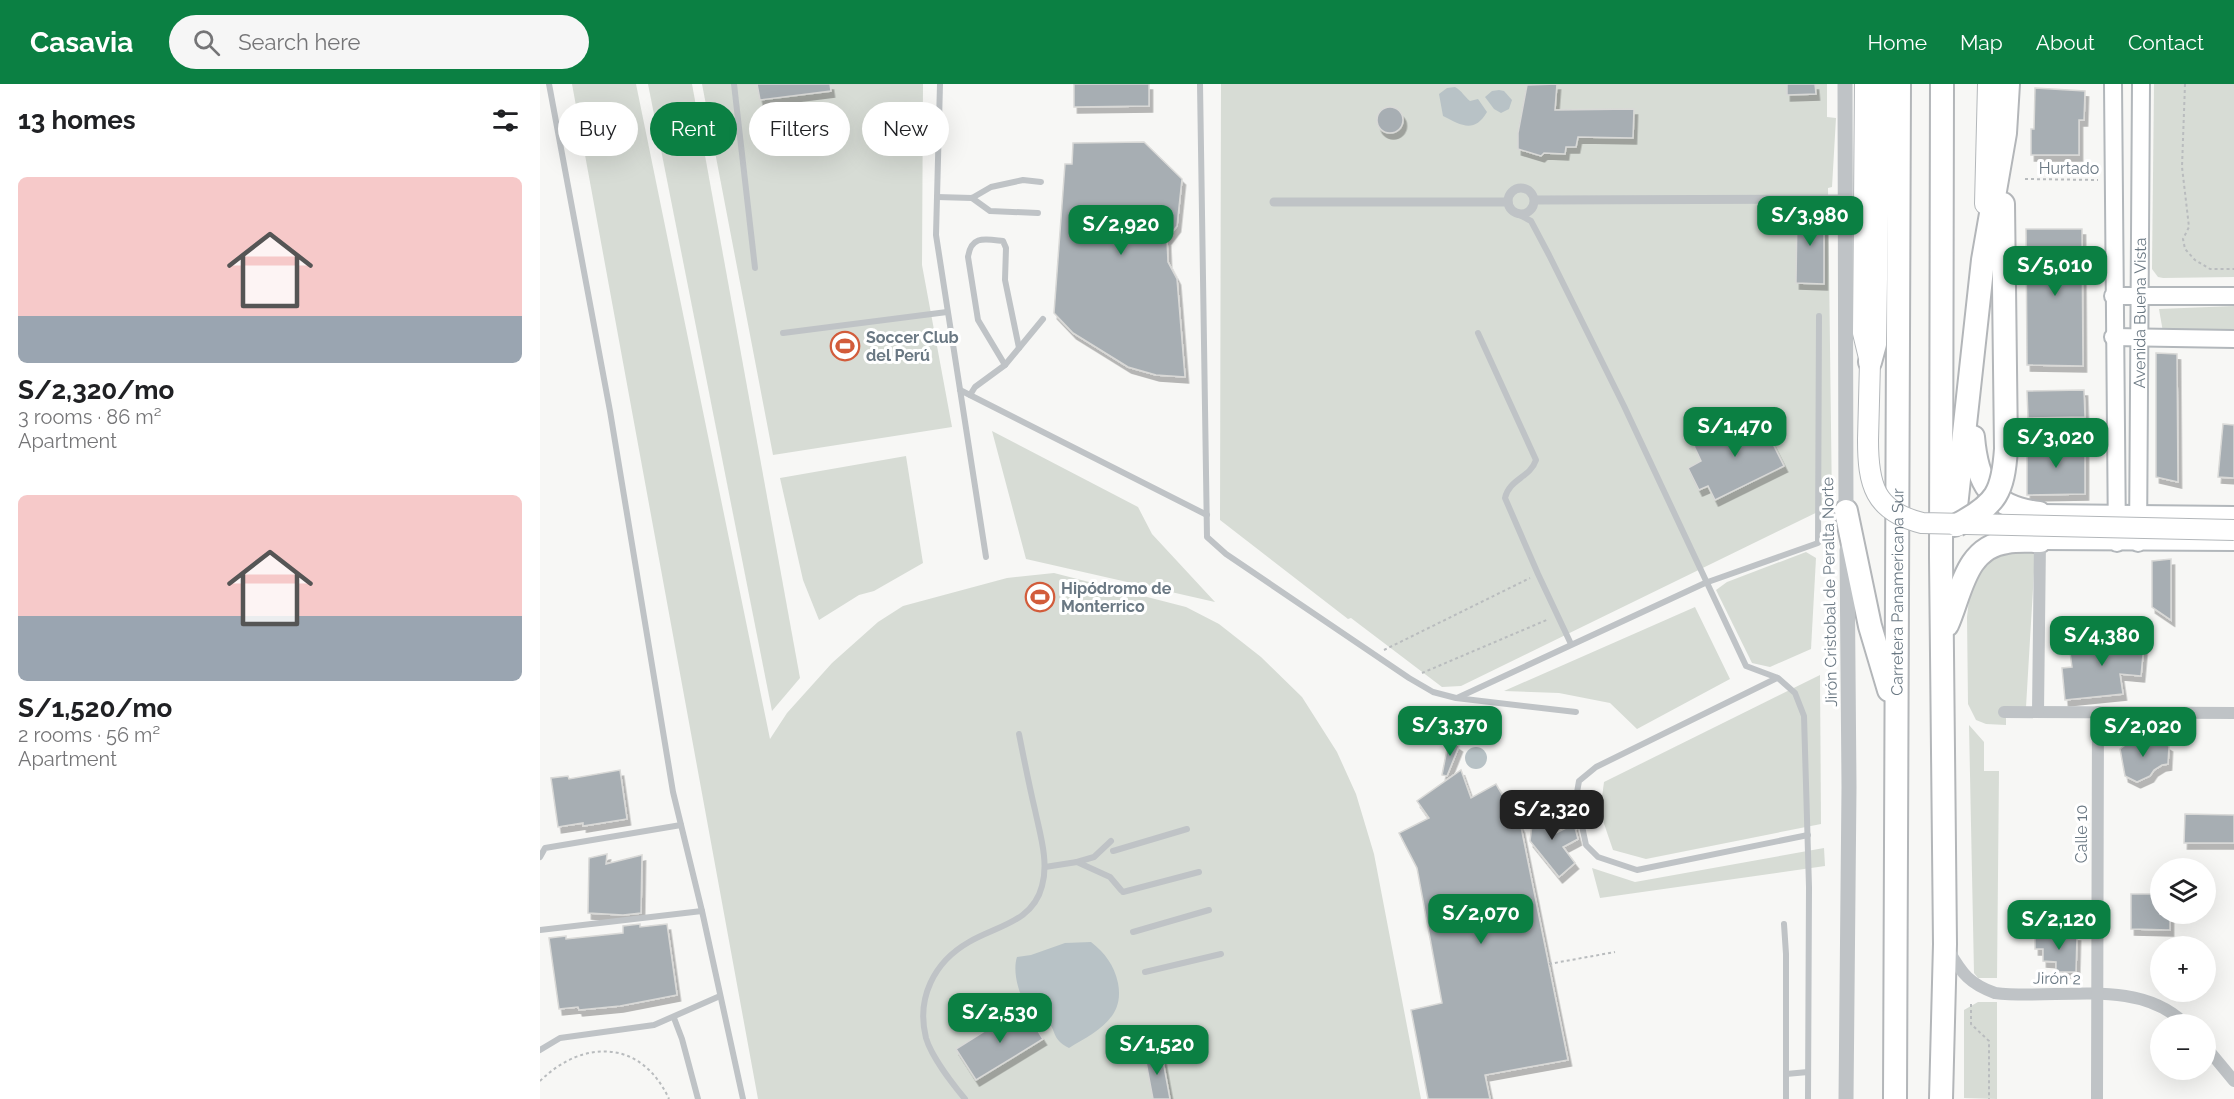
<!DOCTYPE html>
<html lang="en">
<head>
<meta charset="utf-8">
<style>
  :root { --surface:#fff; --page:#f6f6f6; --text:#202124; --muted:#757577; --accent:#0b8043 }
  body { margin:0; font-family:Raleway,sans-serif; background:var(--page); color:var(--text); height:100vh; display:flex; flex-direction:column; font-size:22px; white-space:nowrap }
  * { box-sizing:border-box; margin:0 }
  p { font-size:20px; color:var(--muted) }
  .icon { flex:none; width:33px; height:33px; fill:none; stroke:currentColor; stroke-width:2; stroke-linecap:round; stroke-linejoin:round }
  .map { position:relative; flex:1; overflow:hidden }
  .panel { display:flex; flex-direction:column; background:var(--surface); width:540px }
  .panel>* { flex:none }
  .guide { position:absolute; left:18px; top:18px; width:570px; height:54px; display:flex; gap:12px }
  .controls { position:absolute; left:1610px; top:774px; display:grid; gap:12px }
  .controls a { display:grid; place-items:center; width:66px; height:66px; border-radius:50%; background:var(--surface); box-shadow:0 6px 24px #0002; font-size:30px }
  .price { position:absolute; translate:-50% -51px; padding:0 14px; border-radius:12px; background:var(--accent); color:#fff; font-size:20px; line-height:39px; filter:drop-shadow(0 2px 3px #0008) }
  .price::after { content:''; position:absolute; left:50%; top:36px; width:18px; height:14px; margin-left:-9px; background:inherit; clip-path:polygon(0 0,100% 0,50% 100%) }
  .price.on { background:#222; color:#fff }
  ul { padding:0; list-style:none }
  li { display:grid; align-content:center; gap:12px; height:318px; padding:0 18px }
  li span { display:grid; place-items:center; height:186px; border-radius:9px; color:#555 }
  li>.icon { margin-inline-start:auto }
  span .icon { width:108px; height:108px; fill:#fffc; stroke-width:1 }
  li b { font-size:26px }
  h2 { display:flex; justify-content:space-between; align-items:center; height:72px; padding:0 18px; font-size:26px }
  .pill { padding:0 21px; border-radius:27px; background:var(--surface); box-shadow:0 6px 24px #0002; font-size:21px; line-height:54px }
  .pill.on { background:var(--accent); color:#fff }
  header { display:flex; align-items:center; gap:36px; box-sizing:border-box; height:84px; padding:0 30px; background:var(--accent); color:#fff }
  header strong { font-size:28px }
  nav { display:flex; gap:33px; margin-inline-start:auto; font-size:21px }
  .search { width:420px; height:54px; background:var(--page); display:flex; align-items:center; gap:15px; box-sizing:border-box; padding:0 21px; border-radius:33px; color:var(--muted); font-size:22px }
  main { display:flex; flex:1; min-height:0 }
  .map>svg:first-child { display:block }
  .green { fill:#d7dcd5 }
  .water { fill:#b8c2c6 }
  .building { fill:#a7aeb3; stroke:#d9d9d7; stroke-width:1.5; filter:url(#shadow) }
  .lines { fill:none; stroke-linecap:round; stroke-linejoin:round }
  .secondary-casing { stroke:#b2b7bb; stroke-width:20 }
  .primary-casing { stroke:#b3b7ba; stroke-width:22 }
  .motorway-casing { stroke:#b3b6b9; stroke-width:26 }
  .path { stroke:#b9bcbe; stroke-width:2; stroke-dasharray:3 3; stroke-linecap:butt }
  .service { stroke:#bfc3c6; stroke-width:6 }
  .pedestrian { stroke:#bfc3c6; stroke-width:9 }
  .minor { stroke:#bfc3c6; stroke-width:12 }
  .tertiary { stroke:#bfc3c6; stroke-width:15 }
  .secondary { stroke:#fff; stroke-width:16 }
  .primary { stroke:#fff; stroke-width:20 }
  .motorway { stroke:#fff; stroke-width:22 }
  .primary-bridge-casing { stroke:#b3b7ba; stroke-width:22; stroke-linecap:butt }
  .motorway-bridge-casing { stroke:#b3b6b9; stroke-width:26; stroke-linecap:butt }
  .primary-bridge { stroke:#fff; stroke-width:20 }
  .motorway-bridge { stroke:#fff; stroke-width:22 }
  .labels { text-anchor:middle; stroke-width:6; stroke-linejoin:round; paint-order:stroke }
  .street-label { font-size:16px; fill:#6a7883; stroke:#fff }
  .poi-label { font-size:16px; font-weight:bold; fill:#6a7883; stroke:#fff; text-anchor:start }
</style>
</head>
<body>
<header>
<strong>Casavia</strong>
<div class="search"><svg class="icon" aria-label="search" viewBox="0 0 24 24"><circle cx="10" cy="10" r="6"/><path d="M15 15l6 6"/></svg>Search here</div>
<nav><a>Home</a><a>Map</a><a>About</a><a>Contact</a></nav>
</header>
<main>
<section class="panel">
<h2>13 homes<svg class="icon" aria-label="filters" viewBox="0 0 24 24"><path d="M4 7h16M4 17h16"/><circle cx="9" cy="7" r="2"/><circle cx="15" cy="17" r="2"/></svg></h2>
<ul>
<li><span style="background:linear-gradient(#f6c9c9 75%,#9aa5b1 0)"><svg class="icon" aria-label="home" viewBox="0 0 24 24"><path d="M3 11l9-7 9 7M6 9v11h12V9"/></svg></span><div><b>S/2,320/mo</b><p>3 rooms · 86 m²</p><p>Apartment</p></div></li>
<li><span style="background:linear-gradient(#f6c9c9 65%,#9aa5b1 0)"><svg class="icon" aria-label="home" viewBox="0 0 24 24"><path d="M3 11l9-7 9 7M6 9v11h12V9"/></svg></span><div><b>S/1,520/mo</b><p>2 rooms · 56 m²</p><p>Apartment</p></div></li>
</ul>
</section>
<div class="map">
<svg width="1694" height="1015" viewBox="0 0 1694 1015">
  <defs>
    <filter id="shadow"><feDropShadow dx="3.5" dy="6" stdDeviation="0" flood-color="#0004"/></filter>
  </defs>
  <rect width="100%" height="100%" fill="#f7f7f5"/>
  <g class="green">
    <polygon points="32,0 96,0 230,655 247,629 292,579 338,538 363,522 467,494 514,489 646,523 679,540 721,573 762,613 797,668 816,710 834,770 881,1015 218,1015"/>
    <polygon points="108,0 152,0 260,594 232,627"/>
    <polygon points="162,0 383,0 382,181 412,343 233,371"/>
    <polygon points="681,0 1287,0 1287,33 1296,34 1292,103 1288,104 1292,421 921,602 902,603 811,534 808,535 680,436"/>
    <polygon points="1614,0 1694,0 1694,193 1623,194 1618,193 1612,185"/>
    <polygon points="1694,222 1694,249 1623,248 1619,225"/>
    <polygon points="452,347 598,423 612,450 675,518 486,475"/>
    <polygon points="366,372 383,479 334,507 319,511 279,536 263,496 240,394"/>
    <polygon points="1489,462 1495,471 1486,623 1466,624 1466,641 1446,640 1436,636 1428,620 1427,533 1431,498 1449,475"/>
    <polygon points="1266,468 1276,474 1271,565 1230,583 1212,579 1176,506 1187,498"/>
    <polygon points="1155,523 1190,595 1097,645 1070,619 1019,609 964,607"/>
    <polygon points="1280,591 1281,740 1106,775 1073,766 1060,728 1064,698"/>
    <polygon points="1429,641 1444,658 1444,687 1459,687 1457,894 1438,894 1434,889"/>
    <polygon points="1284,764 1285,782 1060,814 1052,784 1095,798"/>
    <polygon points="1438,918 1457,918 1457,1015 1424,1014 1424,926"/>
  </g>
  <g class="water">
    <path d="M915,3C922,7 924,12 930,17L938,15L947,28C934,50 921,41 903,32L899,10L907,4Z"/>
    <polygon points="959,6 964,7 972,16 969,25 961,29 954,25 945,13 952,7"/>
    <circle cx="936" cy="674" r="11"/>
    <path d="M551,858C565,869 574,881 578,899C585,935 555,948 529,964C510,954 518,947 506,936C502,931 495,930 491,926C479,915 472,888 477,873L491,871L525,859Z"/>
  </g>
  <g class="building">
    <polygon points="217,0 290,0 291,7 220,16"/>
    <polygon points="534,0 609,0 609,22 534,23"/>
    <polygon points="1017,0 1015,26 1094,25 1093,54 1038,53 1036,63 1026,63 1025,70 1004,69 1001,72 978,65 978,49 987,1"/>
    <polygon points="1247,0 1275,0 1276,10 1247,11"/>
    <polygon points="1495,4 1545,7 1544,36 1539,36 1539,71 1491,71 1491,45 1494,45"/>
    <circle cx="850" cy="36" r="13"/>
    <polygon points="604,58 642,95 637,142 627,155 628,178 637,195 645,293 616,291 588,283 533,249 514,229 525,80 532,80 533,59"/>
    <polygon points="1257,127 1284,127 1284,200 1256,199"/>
    <polygon points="1486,145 1542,145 1543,282 1487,281"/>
    <polygon points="1616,269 1637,270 1638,398 1616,393"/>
    <polygon points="1544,306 1545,333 1488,334 1487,307"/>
    <polygon points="1218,330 1244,382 1175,416 1168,402 1159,406 1148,384 1161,377 1154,362"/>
    <polygon points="1683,340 1694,341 1694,394 1678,393"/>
    <polygon points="1487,360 1545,360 1545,410 1487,411"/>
    <polygon points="1631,475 1631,536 1612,523 1612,477"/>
    <polygon points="1594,548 1605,549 1601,592 1580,590 1583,610 1525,616 1522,584 1532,583 1529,561 1594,553"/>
    <polygon points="909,655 919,662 907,692 902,691"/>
    <polygon points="1593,655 1621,657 1629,662 1628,680 1622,681 1614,686 1610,692 1597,698 1585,692 1580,665"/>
    <polygon points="80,686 87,735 43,742 43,739 18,743 11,694 28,692 29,695"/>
    <polygon points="921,686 931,714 956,700 981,743 1028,976 945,991 950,1015 888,1015 871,926 902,919 877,784 859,749 889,734 877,717"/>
    <polygon points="994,725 1016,728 1016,749 1034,740 1038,755 1023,763 1035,779 1019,793 990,757"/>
    <polygon points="1645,730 1694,731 1694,759 1644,759"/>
    <polygon points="67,770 66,780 102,771 101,829 83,831 48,829 49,774"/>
    <polygon points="1591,810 1620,810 1620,830 1630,830 1630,846 1591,845"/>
    <polygon points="100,840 100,843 127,840 137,911 80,922 39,926 38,923 19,925 9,854 26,852 26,855 83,849 83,842"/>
    <polygon points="1495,850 1537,851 1536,888 1516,888 1516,878 1503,877 1503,865 1495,865"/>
    <polygon points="483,923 503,955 436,996 416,965"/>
    <polygon points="621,966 630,1015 613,1015 605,973 611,972 610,968"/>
  </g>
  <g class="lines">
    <g class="secondary-casing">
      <g id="secondary">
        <polyline points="1573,0 1577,459"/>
        <polyline points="1573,212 1694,212"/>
        <polyline points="1573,253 1694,255"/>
        <polyline points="1499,429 1694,431"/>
        <polyline points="1500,457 1694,458"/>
        <path id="s1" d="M1598,459L1601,0"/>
      </g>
    </g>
    <g class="primary-casing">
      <g id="primary">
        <polyline points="1325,0 1323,249 1330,278 1328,356"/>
        <polyline points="1445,120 1448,0"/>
      </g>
    </g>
    <g class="motorway-casing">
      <g id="motorway">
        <polyline points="1463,120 1466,365"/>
        <polyline points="1330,278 1335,260 1339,0"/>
        <path d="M1433,353C1437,399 1450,423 1499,429"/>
        <polyline points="1306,427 1330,542 1349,606"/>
        <polyline points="1414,441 1443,176 1465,49 1468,0"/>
        <path d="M1407,541C1421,510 1425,463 1467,458C1477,456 1489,457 1500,457"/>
        <path id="s2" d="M1355,1015L1359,0"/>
        <polyline points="1401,1015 1405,860 1401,473 1402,0"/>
      </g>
    </g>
    <g class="path">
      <polyline points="1645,0 1642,83 1649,143 1643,155 1645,165 1655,176 1670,185 1694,185"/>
      <polyline points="1485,95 1558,96"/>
      <polyline points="844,566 990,494"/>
      <polyline points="882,589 1009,535"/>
      <polyline points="890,842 901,840"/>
      <polyline points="1009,880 1075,868"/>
      <polyline points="1431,920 1431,940 1449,957 1449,1015"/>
      <path d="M0,997C44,954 102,956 129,1015"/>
    </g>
    <g class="service">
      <polyline points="9,0 70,327 133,708 162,827 203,1015"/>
      <polyline points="194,0 215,184"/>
      <polyline points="400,0 396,151 446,473"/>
      <polyline points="660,0 667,453 686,470 869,594 893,608 916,614 1036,628"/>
      <polyline points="397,113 432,114 451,103 483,96 501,98"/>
      <polyline points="432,114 450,127 498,129"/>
      <polyline points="978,130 991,137 1009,171 1084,322 1206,582 1238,594 1255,609 1264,632 1269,803 1268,1015"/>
      <polyline points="243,249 407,228"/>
      <path d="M938,249L996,376C990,394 969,395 965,414L998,490L1031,560"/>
      <path d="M465,281L438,236L428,173C431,151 445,155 463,157L466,164L465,196L479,264"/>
      <polyline points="420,306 667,431"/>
      <polyline points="430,311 435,303 465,281 503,235"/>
      <polyline points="1237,594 1056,683 1039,697 1036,714 1046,761 1058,773 1097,786 1268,751"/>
      <polyline points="917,614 1165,499 1278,459 1279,232"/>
      <polyline points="573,767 647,745"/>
      <polyline points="0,773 5,764 141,741"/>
      <polyline points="537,778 554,773 571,757"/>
      <polyline points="505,783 537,778 570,793 581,806"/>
      <polyline points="583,808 659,788"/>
      <polyline points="1244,840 1246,870 1246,1015"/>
      <polyline points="0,846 162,827"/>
      <polyline points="593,848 669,826"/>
      <polyline points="605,888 681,870"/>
      <polyline points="134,934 142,955 158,1015"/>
      <polyline points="0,966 20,954 114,941 180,912"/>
      <polyline points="1246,990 1268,988"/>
      <path d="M425,1015C412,999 392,974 386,954C376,914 394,878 429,858C456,842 493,838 502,802C509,778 500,750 495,726C489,701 484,675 479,650"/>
    </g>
    <g class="pedestrian">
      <circle cx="981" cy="117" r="13"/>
      <polyline points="995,116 1306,115"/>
      <polyline points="734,118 968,118"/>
    </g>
    <g class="minor">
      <polyline points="1464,628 1694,629"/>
      <polyline points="1498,628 1500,457"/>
      <path d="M1409,867C1422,890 1430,900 1455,909C1515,917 1597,892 1645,940"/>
      <polyline points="1665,962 1694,997"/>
      <polyline points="1557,1015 1558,628"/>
    </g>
    <g class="tertiary">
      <polyline points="1305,0 1306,436"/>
      <polyline points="1306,1015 1309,703 1307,466"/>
    </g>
    <use href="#secondary" class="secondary"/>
    <use href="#primary" class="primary"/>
    <use href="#motorway" class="motorway"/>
    <g class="primary-bridge-casing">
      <path id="primary-bridge" d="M1328,356C1328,400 1334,427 1382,439L1694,446"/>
    </g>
    <g class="motorway-bridge-casing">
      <path id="motorway-bridge" d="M1417,441C1457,420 1463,408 1466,365"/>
    </g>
    <use href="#primary-bridge" class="primary-bridge"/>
    <use href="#motorway-bridge" class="motorway-bridge"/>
  </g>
  <defs>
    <g id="stadium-ring" transform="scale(1.5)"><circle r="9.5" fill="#fff" stroke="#d25c3b" stroke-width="1.5"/><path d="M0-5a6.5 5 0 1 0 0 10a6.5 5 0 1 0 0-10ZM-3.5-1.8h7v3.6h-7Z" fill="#d25c3b"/></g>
  </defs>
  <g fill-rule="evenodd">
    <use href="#stadium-ring" x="305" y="262"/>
    <use href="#stadium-ring" x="500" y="513"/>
  </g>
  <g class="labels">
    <g class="street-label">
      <text x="1529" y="90">Hurtado</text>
      <text dy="6" stroke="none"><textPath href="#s1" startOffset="230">Avenida Buena Vista</textPath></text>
      <text dy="6" stroke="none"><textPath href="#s2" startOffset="507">Carretera Panamericana Sur</textPath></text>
      <text transform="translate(1289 508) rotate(-91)" y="6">Jirón Cristobal de Peralta Norte</text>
      <text transform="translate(1541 750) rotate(-90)" y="6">Calle 10</text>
      <text transform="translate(1517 894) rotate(1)" y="6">Jirón 2</text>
    </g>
    <g class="poi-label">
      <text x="326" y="259">Soccer Club<tspan x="326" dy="18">del Perú</tspan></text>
      <text x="521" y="510">Hipódromo de<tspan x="521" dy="18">Monterrico</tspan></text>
    </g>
  </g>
</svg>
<div class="controls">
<a><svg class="icon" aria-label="layers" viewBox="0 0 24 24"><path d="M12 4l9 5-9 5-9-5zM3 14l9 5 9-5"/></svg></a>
<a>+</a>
<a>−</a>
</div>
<b class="price" style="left:1270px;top:163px">S/3,980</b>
<b class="price" style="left:581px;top:172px">S/2,920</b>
<b class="price" style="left:1515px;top:213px">S/5,010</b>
<b class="price" style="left:1195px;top:374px">S/1,470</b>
<b class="price" style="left:1516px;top:385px">S/3,020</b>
<b class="price" style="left:1562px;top:583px">S/4,380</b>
<b class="price" style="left:910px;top:673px">S/3,370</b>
<b class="price" style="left:1603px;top:674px">S/2,020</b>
<b class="price on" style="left:1012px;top:757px">S/2,320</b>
<b class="price" style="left:941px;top:861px">S/2,070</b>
<b class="price" style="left:1519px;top:867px">S/2,120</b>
<b class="price" style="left:460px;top:960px">S/2,530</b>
<b class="price" style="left:617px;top:992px">S/1,520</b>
<div class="guide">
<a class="pill">Buy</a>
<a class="pill on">Rent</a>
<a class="pill">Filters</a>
<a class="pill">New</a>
</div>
</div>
</main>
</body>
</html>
